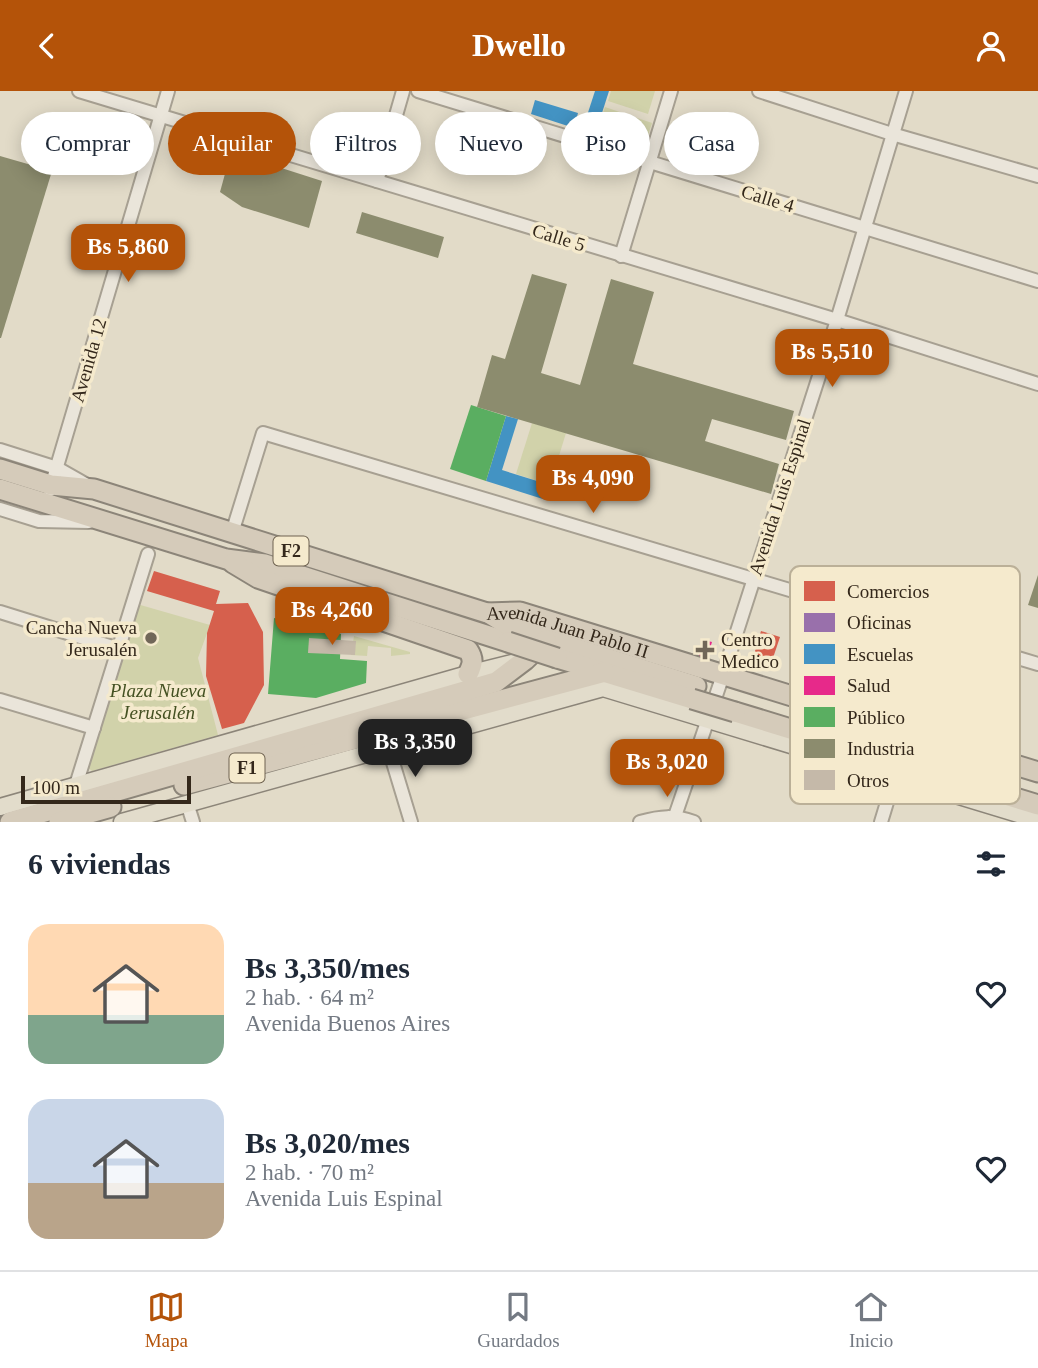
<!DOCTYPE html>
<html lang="es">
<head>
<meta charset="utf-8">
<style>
  :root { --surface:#fff; --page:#f2f2f3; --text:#1f2937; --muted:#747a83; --line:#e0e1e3; --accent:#b45309 }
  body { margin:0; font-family:Georgia,serif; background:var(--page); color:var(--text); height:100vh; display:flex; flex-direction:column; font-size:26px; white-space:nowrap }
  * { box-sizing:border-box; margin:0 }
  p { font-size:23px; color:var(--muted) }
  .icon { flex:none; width:38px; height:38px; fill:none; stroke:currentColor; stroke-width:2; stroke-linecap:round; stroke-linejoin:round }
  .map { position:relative; height:731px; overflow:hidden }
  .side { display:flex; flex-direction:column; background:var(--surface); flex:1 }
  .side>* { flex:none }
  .guide { position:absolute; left:21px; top:21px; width:998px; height:63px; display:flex; gap:14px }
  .scale { position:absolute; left:21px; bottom:18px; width:170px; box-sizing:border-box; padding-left:7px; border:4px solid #34281b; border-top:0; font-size:19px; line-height:24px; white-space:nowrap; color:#34281b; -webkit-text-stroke:5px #f5eacd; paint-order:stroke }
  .price { position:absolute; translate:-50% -60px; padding:0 16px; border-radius:14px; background:var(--accent); color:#fff; font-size:23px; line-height:46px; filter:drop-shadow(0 2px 4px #0008) }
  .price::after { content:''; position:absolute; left:50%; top:42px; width:21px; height:16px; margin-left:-10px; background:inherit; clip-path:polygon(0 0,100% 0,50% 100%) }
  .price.selected { background:#222; color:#fff }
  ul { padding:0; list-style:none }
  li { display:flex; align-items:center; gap:21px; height:175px; padding:0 28px }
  li span { display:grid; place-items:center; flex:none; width:196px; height:140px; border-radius:21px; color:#555 }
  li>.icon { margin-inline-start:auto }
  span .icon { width:84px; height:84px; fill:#fffc; stroke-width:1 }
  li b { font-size:30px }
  h2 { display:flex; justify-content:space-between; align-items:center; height:84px; padding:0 28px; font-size:30px }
  .pill { padding:0 24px; border-radius:32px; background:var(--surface); box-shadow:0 4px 18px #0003; font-size:24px; line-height:63px }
  .pill.selected { background:var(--accent); color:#fff }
  header { display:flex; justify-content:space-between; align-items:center; height:91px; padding:0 28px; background:var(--accent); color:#fff; font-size:32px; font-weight:600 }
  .menu { display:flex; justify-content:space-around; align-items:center; height:98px; border-top:2px solid var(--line); background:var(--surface); font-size:19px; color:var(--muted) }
  .menu a { display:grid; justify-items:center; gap:4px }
  .menu .selected { color:var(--accent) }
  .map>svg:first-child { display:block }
  .green { fill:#d1d2aa }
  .shops { fill:#d6604d }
  .schools { fill:#4393c3 }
  .health { fill:#e7298a }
  .public { fill:#5aae61 }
  .industry { fill:#8c8c6e }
  .building { fill:#c5b9a9 }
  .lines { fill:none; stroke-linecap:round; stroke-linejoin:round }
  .minor-casing { stroke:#a7a092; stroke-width:16 }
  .major-casing { stroke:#8c8579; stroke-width:19 }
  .highway-casing { stroke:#8c8579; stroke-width:23 }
  .minor { stroke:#eae5da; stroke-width:12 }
  .major { stroke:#e2dccb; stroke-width:16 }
  .highway { stroke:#d5cbba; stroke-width:19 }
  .highway-bridge-casing { stroke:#8c8579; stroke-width:23; stroke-linecap:butt }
  .highway-bridge { stroke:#d5cbba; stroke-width:19 }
  .poi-dot { fill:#716758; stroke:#f5eacd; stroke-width:2.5 }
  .labels { text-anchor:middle; stroke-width:7; stroke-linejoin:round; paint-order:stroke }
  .shield { fill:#f5eacd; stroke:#6e6250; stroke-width:2 }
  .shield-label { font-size:18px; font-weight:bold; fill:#34281b }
  .street-label { font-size:19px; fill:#34281b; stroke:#f5eacd }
  .poi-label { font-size:19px; fill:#34281b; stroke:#f5eacd; text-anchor:end }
  .park-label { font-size:19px; font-style:italic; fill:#445122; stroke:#f5eacd }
  .key { fill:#f5eacd; stroke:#bbb098; stroke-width:2 }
  .key-label { font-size:19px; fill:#34281b }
</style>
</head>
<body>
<header><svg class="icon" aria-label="back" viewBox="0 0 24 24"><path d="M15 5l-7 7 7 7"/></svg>Dwello<svg class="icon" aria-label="person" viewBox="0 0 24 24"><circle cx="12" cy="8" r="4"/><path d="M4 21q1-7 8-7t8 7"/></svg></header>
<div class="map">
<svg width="1038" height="731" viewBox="0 0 1038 731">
  <rect width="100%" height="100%" fill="#e2dbc8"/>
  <g class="green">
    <polygon points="611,0 655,0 648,23 608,10"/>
    <polygon points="605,16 652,32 643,60 595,44"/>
    <polygon points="532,332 566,342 550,394 516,383"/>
    <polygon points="137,513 210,534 198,567 218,644 92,680 86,675"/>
    <polygon points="354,545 410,561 410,563 391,565 391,557 368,555 367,565 351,564"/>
  </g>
  <g class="shops">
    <polygon points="154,480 220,500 216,513 248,512 263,541 264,594 244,632 222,638 206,585 207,542 214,520 147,500"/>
    <polygon points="761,540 780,546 771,573 756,566 755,560"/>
  </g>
  <g class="schools">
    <polygon points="595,0 609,0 595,44 582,40"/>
    <polygon points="535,9 578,22 574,37 531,23"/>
    <polygon points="506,325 518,328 502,379 550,394 546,409 486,390"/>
  </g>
  <polygon class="health" points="704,549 712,551 707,567 699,565"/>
  <g class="public">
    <polygon points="471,314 506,325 486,390 450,378"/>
    <polygon points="274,527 341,543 340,568 367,570 366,592 316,607 268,603"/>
  </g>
  <g class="industry">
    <polygon points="231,61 322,90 309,137 242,116 220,101"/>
    <polygon points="0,65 52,80 1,247 0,247"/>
    <polygon points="362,121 444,146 438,167 356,142"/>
    <polygon points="532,183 567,193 541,282 580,294 611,188 654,201 633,273 794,320 786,349 712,328 705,350 779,373 771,403 477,316 492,264 505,268"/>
    <polygon points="1038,484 1038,517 1028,514"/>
  </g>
  <polygon class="building" points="309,547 356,550 355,564 308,562"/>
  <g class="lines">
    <g class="minor-casing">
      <g id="minor">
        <polyline points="79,0 837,229 1038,293"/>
        <polyline points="418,0 1038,190"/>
        <polyline points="759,0 892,43 1038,85"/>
        <polyline points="377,90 403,0"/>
        <polyline points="621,165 671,0"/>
        <polyline points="0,359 57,377 87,394"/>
        <polyline points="50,399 168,0"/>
        <polyline points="0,418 39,430 89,431"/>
        <polyline points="232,442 263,342 1038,573"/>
        <polyline points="0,521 119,558"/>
        <polyline points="0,609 94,637"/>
        <polyline points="388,655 411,731"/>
        <polyline points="76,694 148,463"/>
        <polyline points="187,712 193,731"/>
        <path d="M640,731C661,725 674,724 694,731"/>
        <polyline points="673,731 723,584 837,229 906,0"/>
        <polyline points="881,731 895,685"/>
      </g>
    </g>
    <g class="major-casing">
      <g id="major">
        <polyline points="0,716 468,583 520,570"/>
        <polyline points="122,731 603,597 1038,729"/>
      </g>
    </g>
    <g class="highway-casing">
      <g id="highway">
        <path id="s1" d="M0,378L51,394L94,398L487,522L520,521L1038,681"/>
        <polyline points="0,398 226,468 265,473 508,551"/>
        <path d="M233,472L258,487L468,559C474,568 473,573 468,583"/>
        <polyline points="488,522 514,538 696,595"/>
        <polyline points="557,567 692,608"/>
        <polyline points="735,621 1038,714"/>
        <polyline points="184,694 605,581"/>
        <polyline points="10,731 496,591 525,569 546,549"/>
        <polyline points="59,731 111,716"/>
      </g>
    </g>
    <use href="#minor" class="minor"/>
    <use href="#major" class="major"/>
    <use href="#highway" class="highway"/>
    <g class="highway-bridge-casing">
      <g id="highway-bridge">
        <polyline points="508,551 557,567"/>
        <polyline points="692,608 735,621"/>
      </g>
    </g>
    <use href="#highway-bridge" class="highway-bridge"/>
  </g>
  <g class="poi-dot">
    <circle cx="151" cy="547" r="7"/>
    <path d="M701.5 548.5h7v7h7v7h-7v7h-7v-7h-7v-7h7z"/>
  </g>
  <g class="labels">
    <g class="shield">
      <rect x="273.5" y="445.5" width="35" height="29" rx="5"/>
      <rect x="229.5" y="662.5" width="35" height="29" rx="5"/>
    </g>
    <g class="shield-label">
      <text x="291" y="466">F2</text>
      <text x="247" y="683">F1</text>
    </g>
    <g class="street-label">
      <text transform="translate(768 107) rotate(17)" y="7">Calle 4</text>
      <text transform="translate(559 146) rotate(17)" y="7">Calle 5</text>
      <text transform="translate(88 269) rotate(-74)" y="7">Avenida 12</text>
      <text transform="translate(779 406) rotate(-72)" y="7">Avenida Luis Espinal</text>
      <text dy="7" stroke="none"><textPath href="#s1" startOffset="592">Avenida Juan Pablo II</textPath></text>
    </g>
    <g class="poi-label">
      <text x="137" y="543">Cancha Nueva<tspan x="137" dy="22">Jerusalén</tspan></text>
      <text x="721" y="555" text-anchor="start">Centro<tspan x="721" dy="22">Medico</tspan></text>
    </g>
    <g class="park-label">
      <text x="158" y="606">Plaza Nueva<tspan x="158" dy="22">Jerusalén</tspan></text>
    </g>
  </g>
  <rect x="790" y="475" width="230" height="238" rx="10" class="key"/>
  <rect x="804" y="490" width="31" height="20" fill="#d6604d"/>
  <rect x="804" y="522" width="31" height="19" fill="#9970ab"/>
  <rect x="804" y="553" width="31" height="20" fill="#4393c3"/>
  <rect x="804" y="585" width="31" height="19" fill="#e7298a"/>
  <rect x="804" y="616" width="31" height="20" fill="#5aae61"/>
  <rect x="804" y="648" width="31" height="19" fill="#8c8c6e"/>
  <rect x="804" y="679" width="31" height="20" fill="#c5b9a9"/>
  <g class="key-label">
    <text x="847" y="507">Comercios</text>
    <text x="847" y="538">Oficinas</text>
    <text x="847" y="570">Escuelas</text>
    <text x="847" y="601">Salud</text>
    <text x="847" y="633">Público</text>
    <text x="847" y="664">Industria</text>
    <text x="847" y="696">Otros</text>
  </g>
</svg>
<div class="scale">100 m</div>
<b class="price" style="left:128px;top:193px">Bs 5,860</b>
<b class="price" style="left:832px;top:298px">Bs 5,510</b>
<b class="price" style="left:593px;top:424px">Bs 4,090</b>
<b class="price" style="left:332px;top:556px">Bs 4,260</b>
<b class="price selected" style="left:415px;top:688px">Bs 3,350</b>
<b class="price" style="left:667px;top:708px">Bs 3,020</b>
<div class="guide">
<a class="pill">Comprar</a>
<a class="pill selected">Alquilar</a>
<a class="pill">Filtros</a>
<a class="pill">Nuevo</a>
<a class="pill">Piso</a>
<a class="pill">Casa</a>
</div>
</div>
<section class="side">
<h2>6 viviendas<svg class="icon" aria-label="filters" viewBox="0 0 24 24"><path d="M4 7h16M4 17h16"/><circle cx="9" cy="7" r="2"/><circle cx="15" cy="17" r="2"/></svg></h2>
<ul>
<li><span style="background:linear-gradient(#ffd9b3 65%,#7fa58c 0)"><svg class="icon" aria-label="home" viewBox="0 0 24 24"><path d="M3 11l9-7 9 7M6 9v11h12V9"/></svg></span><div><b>Bs 3,350/mes</b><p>2 hab. · 64 m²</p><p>Avenida Buenos Aires</p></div><svg class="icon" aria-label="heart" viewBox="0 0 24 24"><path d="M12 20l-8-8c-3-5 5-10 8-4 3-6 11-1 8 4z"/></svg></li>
<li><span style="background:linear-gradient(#c9d6e8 60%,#b9a48a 0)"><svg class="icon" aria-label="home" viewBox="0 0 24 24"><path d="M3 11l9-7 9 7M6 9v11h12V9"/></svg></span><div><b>Bs 3,020/mes</b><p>2 hab. · 70 m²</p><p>Avenida Luis Espinal</p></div><svg class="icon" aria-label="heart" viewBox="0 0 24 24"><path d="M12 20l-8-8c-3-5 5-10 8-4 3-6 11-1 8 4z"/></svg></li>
</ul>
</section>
<nav class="menu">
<a class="selected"><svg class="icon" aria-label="map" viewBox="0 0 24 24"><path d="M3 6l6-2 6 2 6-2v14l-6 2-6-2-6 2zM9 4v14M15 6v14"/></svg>Mapa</a>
<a><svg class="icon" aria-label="saved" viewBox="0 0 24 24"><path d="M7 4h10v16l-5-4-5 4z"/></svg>Guardados</a>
<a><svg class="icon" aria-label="home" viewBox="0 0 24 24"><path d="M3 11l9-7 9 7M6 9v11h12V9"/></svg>Inicio</a>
</nav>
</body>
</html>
